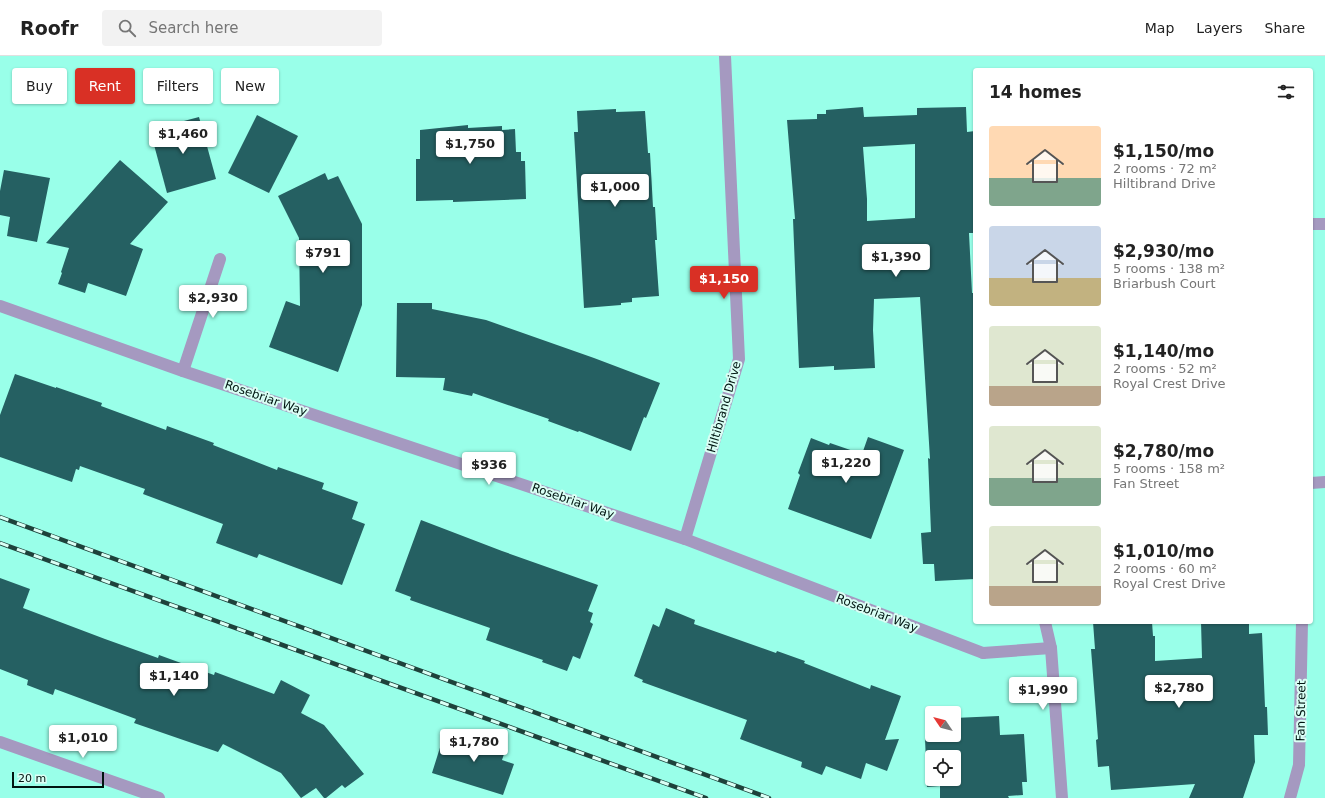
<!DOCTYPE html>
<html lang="en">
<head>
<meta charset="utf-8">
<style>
  :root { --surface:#fff; --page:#f2f2f2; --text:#222; --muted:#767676; --line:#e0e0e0; --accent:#d93025 }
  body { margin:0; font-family:"DejaVu Sans",sans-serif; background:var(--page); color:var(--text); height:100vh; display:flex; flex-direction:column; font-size:15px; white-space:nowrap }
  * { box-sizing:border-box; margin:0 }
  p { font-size:13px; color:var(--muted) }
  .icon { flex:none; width:22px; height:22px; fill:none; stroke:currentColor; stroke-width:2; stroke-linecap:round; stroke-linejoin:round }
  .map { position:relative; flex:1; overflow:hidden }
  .drawer { position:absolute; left:973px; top:12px; width:340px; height:556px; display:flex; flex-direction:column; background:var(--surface); border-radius:4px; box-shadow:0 1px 3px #0004 }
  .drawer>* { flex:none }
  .hud { position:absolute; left:12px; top:12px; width:380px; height:36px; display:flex; gap:8px }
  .needle { width:26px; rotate:305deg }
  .tools { position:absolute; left:925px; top:650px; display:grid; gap:8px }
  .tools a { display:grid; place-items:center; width:36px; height:36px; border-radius:4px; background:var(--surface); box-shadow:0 1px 3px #0004; font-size:20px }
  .scale { position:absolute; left:12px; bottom:10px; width:92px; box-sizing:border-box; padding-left:4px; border:2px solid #011511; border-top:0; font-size:11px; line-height:14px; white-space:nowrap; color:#011511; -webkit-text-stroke:3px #dafff5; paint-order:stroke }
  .price { position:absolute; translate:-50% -34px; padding:0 9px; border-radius:4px; background:#fff; color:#222; font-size:13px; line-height:26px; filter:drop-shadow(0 1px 2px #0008) }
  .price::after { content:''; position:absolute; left:50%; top:24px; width:12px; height:9px; margin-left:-6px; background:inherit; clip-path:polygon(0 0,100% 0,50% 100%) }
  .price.active { background:var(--accent); color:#fff }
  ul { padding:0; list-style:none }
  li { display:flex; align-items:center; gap:12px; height:100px; padding:0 16px }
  li span { display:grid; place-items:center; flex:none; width:112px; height:80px; border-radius:4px; color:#555 }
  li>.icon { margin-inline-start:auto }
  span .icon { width:48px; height:48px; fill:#fffc; stroke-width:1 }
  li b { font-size:17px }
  h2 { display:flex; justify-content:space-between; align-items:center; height:48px; padding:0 16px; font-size:17px }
  .pill { padding:0 14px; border-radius:4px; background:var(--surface); box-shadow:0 1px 3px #0004; font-size:14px; line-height:36px }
  .pill.active { background:var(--accent); color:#fff }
  header { display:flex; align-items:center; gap:24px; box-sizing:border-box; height:56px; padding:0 20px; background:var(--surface); border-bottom:1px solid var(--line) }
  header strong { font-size:19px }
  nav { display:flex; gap:22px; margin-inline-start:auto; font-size:14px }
  .search { width:280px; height:36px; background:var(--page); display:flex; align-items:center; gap:10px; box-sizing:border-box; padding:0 14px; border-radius:4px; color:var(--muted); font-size:15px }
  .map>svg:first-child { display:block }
  .building { fill:#256062; fill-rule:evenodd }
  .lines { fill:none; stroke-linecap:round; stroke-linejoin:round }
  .service { stroke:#a599c0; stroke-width:12 }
  .minor { stroke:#a599c0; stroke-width:12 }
  .rail-casing { stroke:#1e423b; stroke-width:4.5 }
  .rail { stroke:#dafff5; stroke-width:3; stroke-dasharray:9; stroke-linecap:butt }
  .labels { text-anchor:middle; stroke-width:4; stroke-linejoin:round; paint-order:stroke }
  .street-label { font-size:12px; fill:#011511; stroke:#dafff5 }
</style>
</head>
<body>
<header>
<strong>Roofr</strong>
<div class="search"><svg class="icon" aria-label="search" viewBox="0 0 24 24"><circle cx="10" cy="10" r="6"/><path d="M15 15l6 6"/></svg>Search here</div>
<nav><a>Map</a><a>Layers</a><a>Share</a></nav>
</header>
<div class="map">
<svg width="1325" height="742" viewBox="0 0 1325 742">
  <rect width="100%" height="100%" fill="#99ffe9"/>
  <g class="building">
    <path d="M863,51L864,61L917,59V52L966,51L967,76L975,75V177H969L972,237H975V523L935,525L934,508H923L921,477L931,476L928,402L930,403L920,241L874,243L873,274L875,312L834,314V310L799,312L793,163H795L787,64L817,63V58H826V54ZM915,88V162L867,165V143L863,91Z"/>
    <polygon points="616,53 616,56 645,55 648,97 650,97 653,151 655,151 657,184 655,184 659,240 632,242 632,246 621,247 621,249 584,252 574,76 578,76 577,55"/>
    <polygon points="257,59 298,80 269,137 228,117"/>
    <polygon points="199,61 216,123 167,137 150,74"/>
    <polygon points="468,69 468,72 502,70 502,74 515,73 516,96 521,96 521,105 525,105 526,143 453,146 453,144 416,145 416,103 420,103 420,74"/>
    <polygon points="120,104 168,146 130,188 143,193 126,240 88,227 85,237 58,228 62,217 61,216 69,192 46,187"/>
    <polygon points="4,114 50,122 37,186 7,180 10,161 0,159 0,135"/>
    <polygon points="325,117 328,124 338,120 362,168 362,249 338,316 269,291 286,245 300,250 299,182 278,140"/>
    <polygon points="397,247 432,247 432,253 486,264 594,302 660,327 646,362 644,361 631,395 579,375 578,376 548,365 549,363 473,337 472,340 443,334 445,322 396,321"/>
    <polygon points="15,318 56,332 56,331 102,347 101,350 166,374 167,370 214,387 213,389 277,414 278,411 324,427 322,433 358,446 352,463 365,468 342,529 259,498 257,502 216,487 223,468 143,438 145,433 80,410 79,414 76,413 72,426 0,401 0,359"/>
    <polygon points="868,381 904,394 871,483 788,453 800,419 798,417 811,382 829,389 830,387 862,398"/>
    <polygon points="421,464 502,495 598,529 588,555 593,557 590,566 593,568 580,603 573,600 567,615 542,606 543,604 486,584 490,572 410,544 411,541 395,535"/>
    <polygon points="0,522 30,533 23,552 105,583 158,602 159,599 214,619 215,616 274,638 281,624 310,639 301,657 324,669 364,718 345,732 342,729 326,742 324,742 316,732 301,742 281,717 223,688 218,696 134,667 136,663 55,633 53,639 27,629 28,624 0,613"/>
    <polygon points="666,552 695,564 694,568 776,597 777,595 805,605 804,607 870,633 871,629 901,640 885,684 899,683 887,715 866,707 861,723 826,710 822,719 801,711 802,706 740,683 747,664 642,626 643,624 634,620 653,568 659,571"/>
    <polygon points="1093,566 1152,566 1153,580 1155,580 1155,605 1202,602 1201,566 1249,566 1249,578 1262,577 1265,651 1267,651 1268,679 1254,679 1255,706 1243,742 1189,742 1195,728 1111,734 1109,710 1098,711 1096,684 1098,683 1091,593 1095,593"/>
    <path d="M999,660L1000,679L1024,678L1027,726H1022L1023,739L1008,740L1009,742H940V730L927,731L925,682L949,681V679H954V662ZM932,701H954V723H932Z"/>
    <polygon points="454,674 506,692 502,704 514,708 503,739 432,717 443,682 450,684"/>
  </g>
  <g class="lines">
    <polyline class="service" points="983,597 1051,592"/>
    <g class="minor">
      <polyline points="1311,168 1325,168"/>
      <polyline points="0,250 183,315 685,483 983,597"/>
      <polyline points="183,315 220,203"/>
      <polyline points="1311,427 1325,426"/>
      <polyline points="685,483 739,303 725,0"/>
      <polyline points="1045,566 1051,592 1062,742"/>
      <polyline points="0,686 159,742"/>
      <polyline points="1290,742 1299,709 1302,566"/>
    </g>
    <g class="rail-casing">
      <g id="rail">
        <polyline points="0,461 769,742"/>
        <polyline points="0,487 706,742"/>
      </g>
    </g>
    <use href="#rail" class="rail"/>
  </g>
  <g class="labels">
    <g class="street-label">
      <text transform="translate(266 342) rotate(19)" y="4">Rosebriar Way</text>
      <text transform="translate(724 351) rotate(-74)" y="4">Hiltibrand Drive</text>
      <text transform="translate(573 445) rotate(19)" y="4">Rosebriar Way</text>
      <text transform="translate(877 557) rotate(21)" y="4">Rosebriar Way</text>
      <text transform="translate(1301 655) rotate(-89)" y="4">Fan Street</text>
    </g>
  </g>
</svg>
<div class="tools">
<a><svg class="needle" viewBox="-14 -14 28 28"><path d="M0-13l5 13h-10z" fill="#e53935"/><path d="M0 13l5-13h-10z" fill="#767676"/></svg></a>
<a><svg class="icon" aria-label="locate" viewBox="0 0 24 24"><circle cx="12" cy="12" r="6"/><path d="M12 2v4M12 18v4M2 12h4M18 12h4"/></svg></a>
</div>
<div class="scale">20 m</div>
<b class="price" style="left:183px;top:99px">$1,460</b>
<b class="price" style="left:470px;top:109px">$1,750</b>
<b class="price" style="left:615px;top:152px">$1,000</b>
<b class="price" style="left:323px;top:218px">$791</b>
<b class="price" style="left:896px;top:222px">$1,390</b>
<b class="price active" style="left:724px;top:244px">$1,150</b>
<b class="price" style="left:213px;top:263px">$2,930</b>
<b class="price" style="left:846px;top:428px">$1,220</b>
<b class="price" style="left:489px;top:430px">$936</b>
<b class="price" style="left:174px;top:641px">$1,140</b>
<b class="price" style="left:1179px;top:653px">$2,780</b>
<b class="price" style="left:1043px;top:655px">$1,990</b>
<b class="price" style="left:83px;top:703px">$1,010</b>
<b class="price" style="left:474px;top:707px">$1,780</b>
<div class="hud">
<a class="pill">Buy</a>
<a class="pill active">Rent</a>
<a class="pill">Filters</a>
<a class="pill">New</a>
</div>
<section class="drawer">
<h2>14 homes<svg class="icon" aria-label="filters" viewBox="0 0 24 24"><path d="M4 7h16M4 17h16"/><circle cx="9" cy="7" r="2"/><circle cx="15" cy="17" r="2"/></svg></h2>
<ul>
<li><span style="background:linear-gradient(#ffd9b3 65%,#7fa58c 0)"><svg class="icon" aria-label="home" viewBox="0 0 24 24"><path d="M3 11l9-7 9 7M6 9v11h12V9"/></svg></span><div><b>$1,150/mo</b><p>2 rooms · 72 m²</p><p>Hiltibrand Drive</p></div></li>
<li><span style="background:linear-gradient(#c9d6e8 65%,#c2b280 0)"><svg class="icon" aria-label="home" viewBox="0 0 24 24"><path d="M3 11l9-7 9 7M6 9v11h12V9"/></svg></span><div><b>$2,930/mo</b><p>5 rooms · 138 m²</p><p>Briarbush Court</p></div></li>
<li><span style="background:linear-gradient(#dfe7d0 75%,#b9a48a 0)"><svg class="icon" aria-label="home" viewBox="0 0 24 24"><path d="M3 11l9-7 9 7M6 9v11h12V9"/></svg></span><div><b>$1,140/mo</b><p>2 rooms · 52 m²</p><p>Royal Crest Drive</p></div></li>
<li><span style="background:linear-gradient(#dfe7d0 65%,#7fa58c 0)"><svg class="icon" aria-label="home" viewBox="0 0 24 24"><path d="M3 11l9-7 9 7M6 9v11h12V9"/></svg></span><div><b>$2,780/mo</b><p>5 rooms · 158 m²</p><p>Fan Street</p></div></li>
<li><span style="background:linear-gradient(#dfe7d0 75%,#b9a48a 0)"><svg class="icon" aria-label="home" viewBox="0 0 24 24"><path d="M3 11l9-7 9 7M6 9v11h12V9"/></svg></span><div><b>$1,010/mo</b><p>2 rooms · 60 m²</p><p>Royal Crest Drive</p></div></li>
</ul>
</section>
</div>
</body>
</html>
